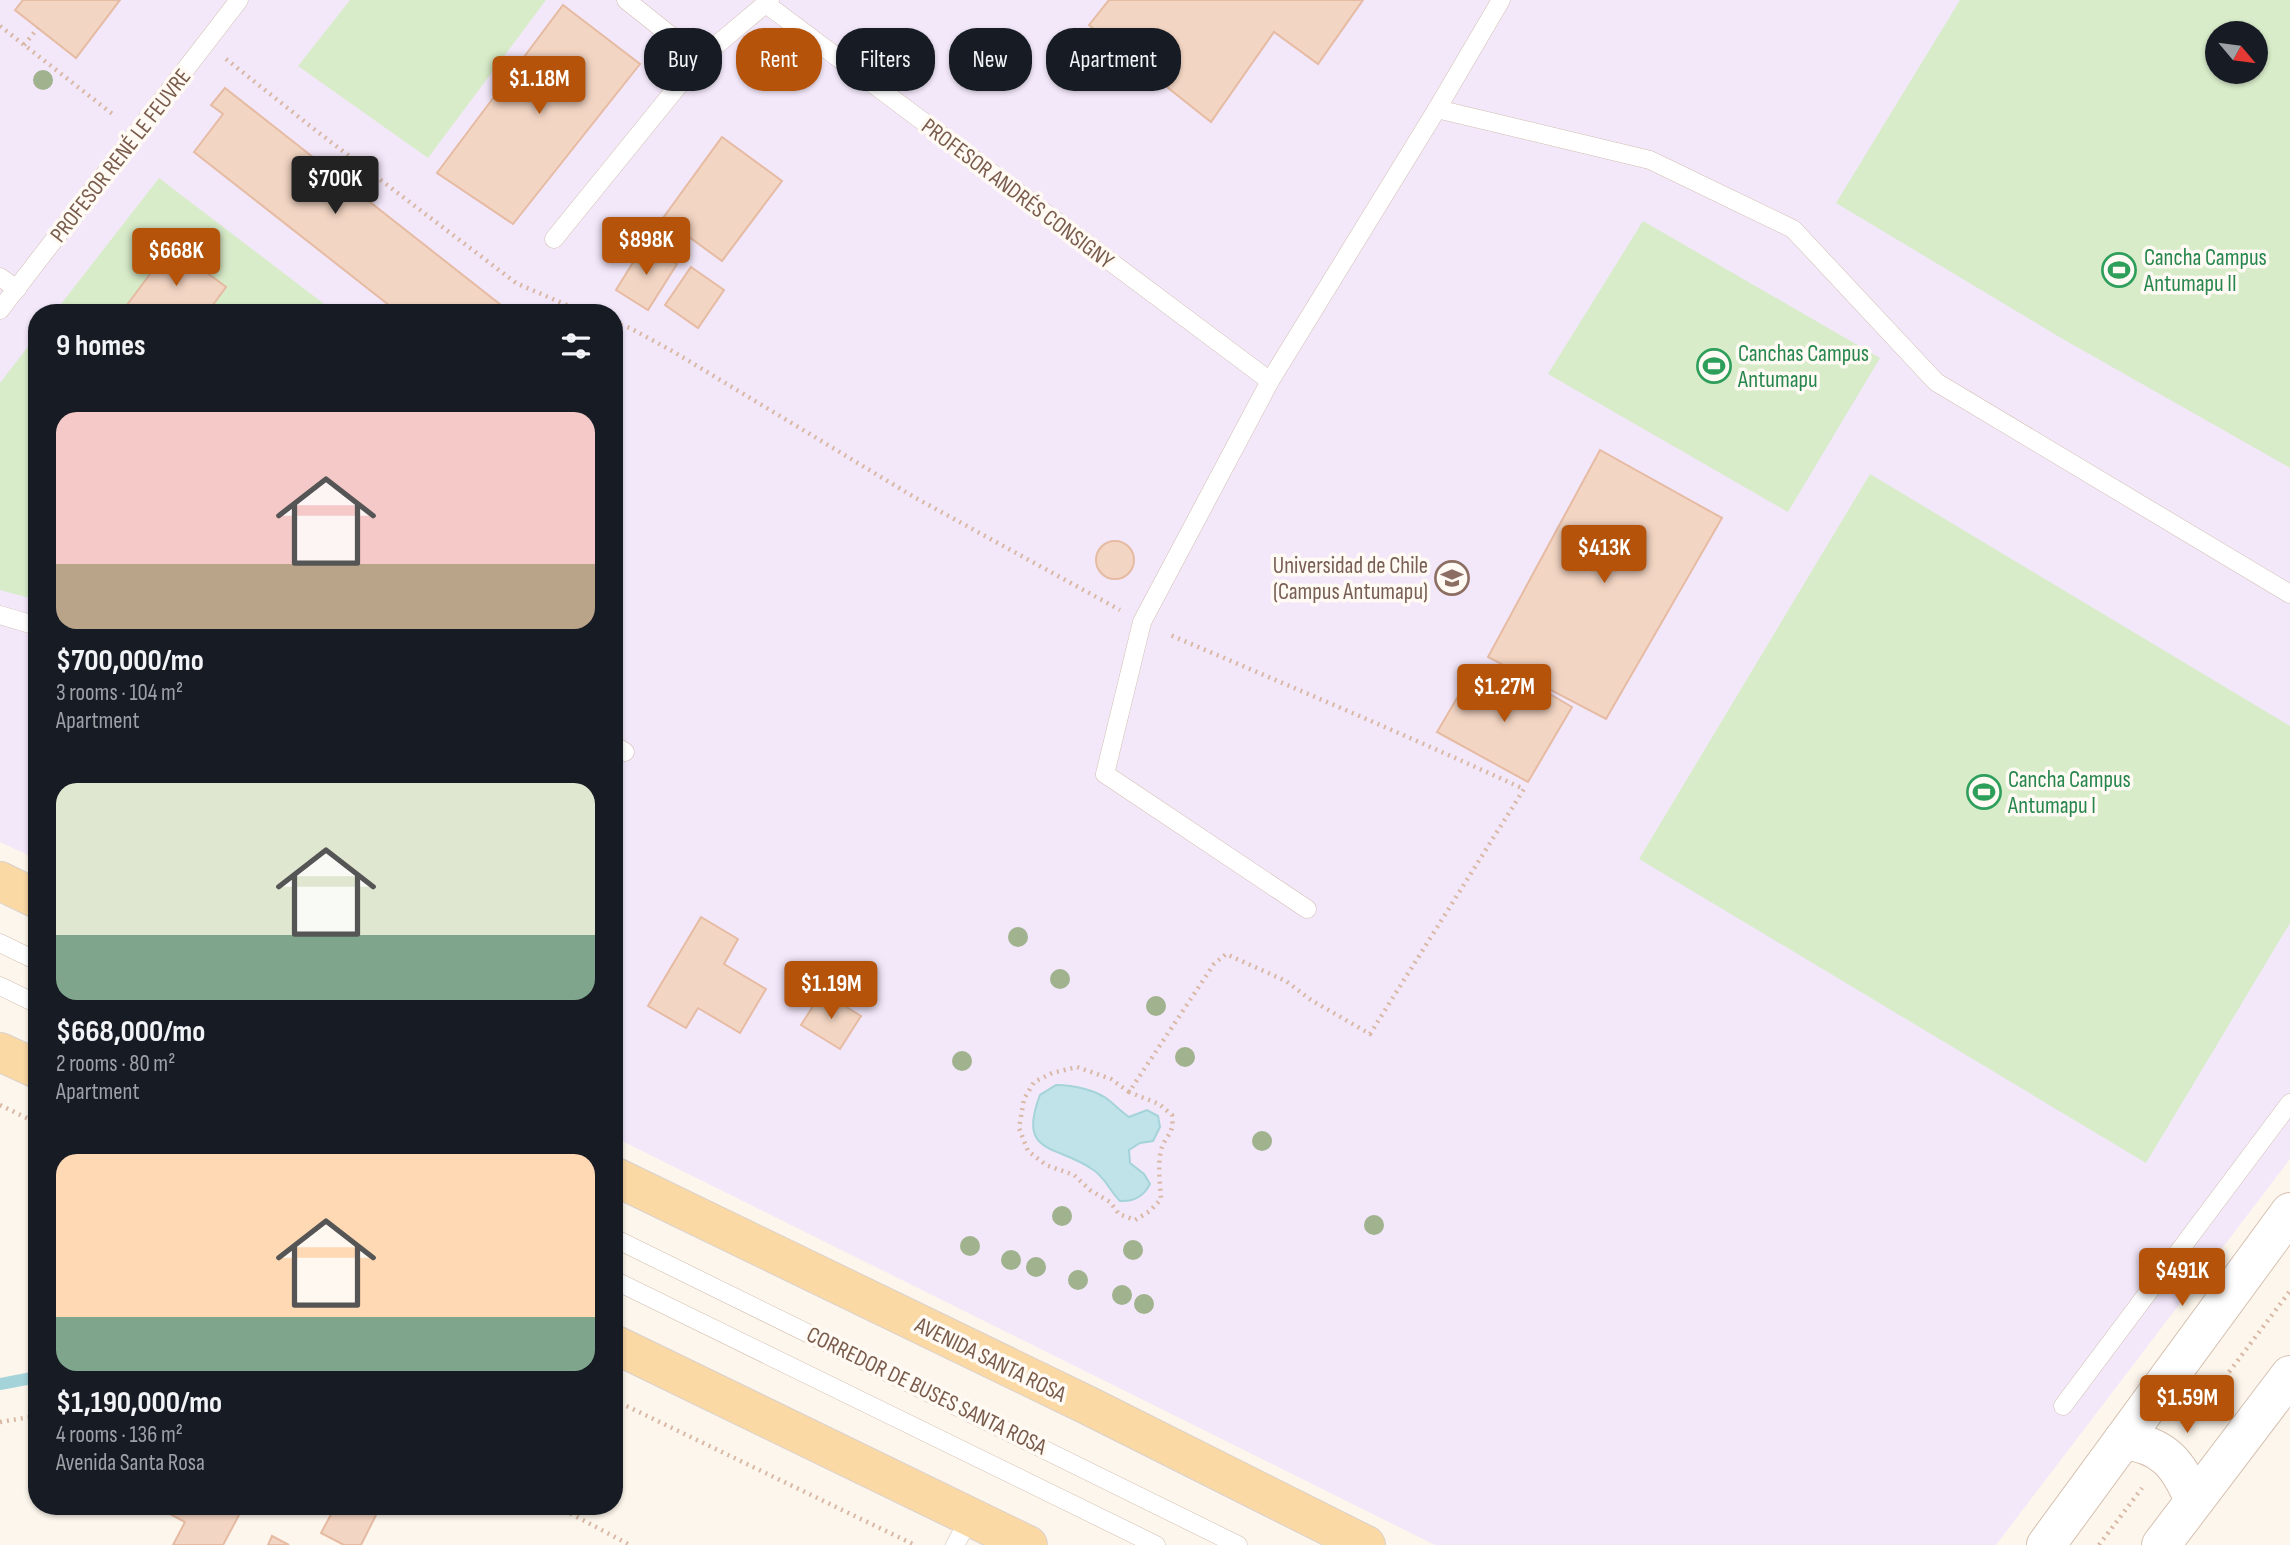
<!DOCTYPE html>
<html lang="en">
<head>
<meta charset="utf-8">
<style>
  :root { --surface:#171b24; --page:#20242c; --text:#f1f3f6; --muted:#9ea1a6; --accent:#b45309 }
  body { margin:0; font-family:"Sofia Sans Condensed",sans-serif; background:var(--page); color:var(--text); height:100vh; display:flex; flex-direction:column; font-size:26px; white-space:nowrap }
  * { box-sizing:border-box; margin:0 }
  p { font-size:23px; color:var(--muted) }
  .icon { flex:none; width:38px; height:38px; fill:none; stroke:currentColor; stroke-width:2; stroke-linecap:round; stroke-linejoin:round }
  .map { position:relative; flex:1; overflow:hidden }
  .side { position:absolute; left:28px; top:304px; width:595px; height:1211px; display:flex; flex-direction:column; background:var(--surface); border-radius:28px; box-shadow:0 2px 5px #0004 }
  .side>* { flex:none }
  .guide { position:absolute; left:644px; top:28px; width:665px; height:63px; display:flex; gap:14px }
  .needle { width:46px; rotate:119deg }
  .fabs { position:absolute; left:2205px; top:21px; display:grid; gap:14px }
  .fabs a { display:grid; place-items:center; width:63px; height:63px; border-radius:50%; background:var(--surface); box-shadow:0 2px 5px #0004; font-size:35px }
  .price { position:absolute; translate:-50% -60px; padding:0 16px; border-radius:7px; background:var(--accent); color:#fff; font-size:23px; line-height:46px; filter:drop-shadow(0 2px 4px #0008) }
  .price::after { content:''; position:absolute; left:50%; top:42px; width:21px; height:16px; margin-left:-10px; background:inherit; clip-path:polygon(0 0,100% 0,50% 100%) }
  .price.current { background:#222; color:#fff }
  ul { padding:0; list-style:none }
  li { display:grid; align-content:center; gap:14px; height:371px; padding:0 28px }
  li span { display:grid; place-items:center; height:217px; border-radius:21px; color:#555 }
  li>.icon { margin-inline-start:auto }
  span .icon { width:126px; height:126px; fill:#fffc; stroke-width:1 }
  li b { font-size:30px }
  h2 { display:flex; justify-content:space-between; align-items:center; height:84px; padding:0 28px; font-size:30px }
  .pill { padding:0 24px; border-radius:28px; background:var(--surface); box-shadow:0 2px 5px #0004; font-size:24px; line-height:63px }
  .pill.current { background:var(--accent); color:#fff }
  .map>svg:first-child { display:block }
  .education { fill:#f3e8fa; fill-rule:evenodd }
  .green { fill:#d8ecc9; fill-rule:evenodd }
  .water { fill:#bfe3e8; stroke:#a5d3da; stroke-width:2 }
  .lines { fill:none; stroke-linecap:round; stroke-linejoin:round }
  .stream { stroke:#a5d3da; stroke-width:12 }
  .building { fill:#f3d5c3; stroke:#e6bba3; stroke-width:2 }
  .service-casing { stroke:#d1beb0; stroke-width:19 }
  .secondary-casing { stroke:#d6c0b0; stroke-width:40 }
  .primary-casing { stroke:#dad1cd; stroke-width:40 }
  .path { stroke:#d9b8a5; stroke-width:4.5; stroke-dasharray:2 5; stroke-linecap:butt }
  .service { stroke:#fff; stroke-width:18 }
  .secondary { stroke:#fff; stroke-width:38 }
  .primary { stroke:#fbd9a5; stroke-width:38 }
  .tree { fill:#a0b28e }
  .labels { text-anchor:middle; stroke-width:7; stroke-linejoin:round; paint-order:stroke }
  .street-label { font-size:23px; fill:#7a5c4d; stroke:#fffaf3 }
  .leisure-label { font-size:23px; fill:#27864d; stroke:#fffaf3; text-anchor:start }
  .education-label { font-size:23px; fill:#785e54; stroke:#fffaf3; text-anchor:end }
</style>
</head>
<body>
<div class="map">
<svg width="2290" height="1545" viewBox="0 0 2290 1545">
  <rect width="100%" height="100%" fill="#fdf6ec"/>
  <path class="education" d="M0,0H2290V1159L1996,1545H1435L614,1137V313H37V859L0,842ZM2217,33H2256V72H2217Z"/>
  <g class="green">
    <polygon points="350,0 546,0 428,158 298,66"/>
    <path d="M1960,0H2290V468L2061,338L1836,203ZM2217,33H2256V72H2217Z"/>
    <polygon points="159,178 336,313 54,313"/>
    <polygon points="1643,221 1880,358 1788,512 1548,374"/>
    <polygon points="37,335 37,600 0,590 0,383"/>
    <polygon points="1870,474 2290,726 2290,923 2146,1163 1639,859"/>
  </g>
  <path class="water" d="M1056,1085C1073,1085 1098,1090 1111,1102C1118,1108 1122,1112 1129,1117L1147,1110L1158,1116L1160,1127L1153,1141L1140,1143L1129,1150L1130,1163L1144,1174L1150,1184C1144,1196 1133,1202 1120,1201C1109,1190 1105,1177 1092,1169C1055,1144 1017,1155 1040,1095Z"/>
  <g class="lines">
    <polyline class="stream" points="0,1384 37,1377"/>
  </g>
  <g class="building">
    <polygon points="23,0 120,0 76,58 15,10"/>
    <polygon points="1109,0 1363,0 1318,64 1274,32 1211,122 1089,25"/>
    <polygon points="563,5 640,64 513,224 437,173"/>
    <polygon points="225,88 506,309 503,313 399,313 194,152 223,114 211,105"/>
    <polygon points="722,137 782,181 722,261 663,218"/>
    <polygon points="645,243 677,264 648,310 616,290"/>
    <polygon points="171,246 226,287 207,313 121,313"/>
    <polygon points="691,267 724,290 698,328 665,305"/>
    <polygon points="1600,450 1722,518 1606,719 1488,657"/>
    <circle cx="1115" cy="560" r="19"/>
    <polygon points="1476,666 1534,703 1541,689 1572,707 1528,782 1437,732"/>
    <polygon points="701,917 738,939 724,964 766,989 740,1033 698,1008 686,1028 648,1006"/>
    <polygon points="822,992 861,1016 840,1049 801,1025"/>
    <polygon points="157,1507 223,1507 239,1515 223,1545 173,1545 185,1522"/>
    <polygon points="335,1507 380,1507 361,1545 344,1545 321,1533"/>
    <polygon points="272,1536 289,1545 268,1545"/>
  </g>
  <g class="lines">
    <g class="service-casing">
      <g id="service">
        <polyline points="626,0 700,59"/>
        <polyline points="766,4 1270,381"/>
        <polyline points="1437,109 1650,160 1793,229 1936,382 2290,594"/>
        <polyline points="554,239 700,59 770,0"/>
        <polyline points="0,277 17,289"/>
        <polyline points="0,310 239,0"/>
        <polyline points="0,615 37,626"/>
        <polyline points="614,745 625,752"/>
        <polyline points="1307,909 1105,774 1142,622 1270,381 1437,109 1501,0"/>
        <polyline points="0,943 37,961"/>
        <polyline points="0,986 37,1004"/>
        <polyline points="614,1238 1238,1545"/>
        <polyline points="614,1280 1156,1545"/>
        <polyline points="2063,1406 2290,1103"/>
        <polyline points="955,1545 971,1516"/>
      </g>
    </g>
    <g class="secondary-casing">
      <g id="secondary">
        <path d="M2123,1440C2164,1445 2179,1464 2194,1501"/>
        <polyline points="2046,1545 2290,1212"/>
        <polyline points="2161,1545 2290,1375"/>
      </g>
    </g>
    <g class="primary-casing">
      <g id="primary">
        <polyline points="0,881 37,899"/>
        <polyline points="0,1052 37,1069"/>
        <polyline points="614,1176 1087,1405 1366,1545"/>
        <polyline points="614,1344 1028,1545"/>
      </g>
    </g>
    <g class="path">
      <polyline points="0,26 115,116"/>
      <polyline points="24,45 38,28"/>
      <polyline points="226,59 319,133 516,283 585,313"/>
      <polyline points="614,323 630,328 674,352 914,497 1120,610"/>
      <path d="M1129,1092L1111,1079L1077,1067L1052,1073L1034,1082L1024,1099L1019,1128L1028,1151L1046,1165L1074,1175L1090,1190L1110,1202L1119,1214L1135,1220L1150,1211L1161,1199C1160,1183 1157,1162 1162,1147C1168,1132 1174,1134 1172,1115L1159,1104L1129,1092L1214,964L1226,954L1286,981L1311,1000L1370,1034L1524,789C1406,735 1287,685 1168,634"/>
      <polyline points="0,1105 37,1123"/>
      <polyline points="614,1400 915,1545"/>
      <polyline points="0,1422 37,1416"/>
      <polyline points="2187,1428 2290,1291"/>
      <polyline points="558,1507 630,1545"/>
      <polyline points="2099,1545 2142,1488"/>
    </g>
    <use href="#service" class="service"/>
    <use href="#secondary" class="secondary"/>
    <use href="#primary" class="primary"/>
  </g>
  <g class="tree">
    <circle cx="43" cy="80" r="10"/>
    <circle cx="1018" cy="937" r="10"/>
    <circle cx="1060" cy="979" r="10"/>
    <circle cx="1156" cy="1006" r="10"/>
    <circle cx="1185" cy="1057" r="10"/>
    <circle cx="962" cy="1061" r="10"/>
    <circle cx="1262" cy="1141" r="10"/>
    <circle cx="1062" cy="1216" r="10"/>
    <circle cx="1374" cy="1225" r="10"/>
    <circle cx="970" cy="1246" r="10"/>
    <circle cx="1133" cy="1250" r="10"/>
    <circle cx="1011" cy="1260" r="10"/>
    <circle cx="1036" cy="1267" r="10"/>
    <circle cx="1078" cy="1280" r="10"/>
    <circle cx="1122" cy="1295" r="10"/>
    <circle cx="1144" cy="1304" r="10"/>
  </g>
  <defs>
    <g id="stadium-ring" transform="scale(1.75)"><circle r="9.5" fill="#fffaf3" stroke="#2e9e5b" stroke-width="1.5"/><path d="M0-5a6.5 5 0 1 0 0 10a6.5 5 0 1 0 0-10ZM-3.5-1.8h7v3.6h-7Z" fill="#2e9e5b"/></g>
    <g id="university-ring" transform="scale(1.75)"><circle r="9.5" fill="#fffaf3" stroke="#8d6e63" stroke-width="1.5"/><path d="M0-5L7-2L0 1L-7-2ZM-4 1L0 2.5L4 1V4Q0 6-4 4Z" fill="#8d6e63"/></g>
  </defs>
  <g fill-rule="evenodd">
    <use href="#stadium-ring" x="2119" y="270"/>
    <use href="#stadium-ring" x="1714" y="366"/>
    <use href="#university-ring" x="1452" y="578"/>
    <use href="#stadium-ring" x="1984" y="792"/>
  </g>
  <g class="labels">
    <g class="street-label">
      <text transform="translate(120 155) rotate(-52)" y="8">PROFESOR RENÉ LE FEUVRE</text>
      <text transform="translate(1018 193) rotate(37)" y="8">PROFESOR ANDRÉS CONSIGNY</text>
      <text transform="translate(991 1359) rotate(26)" y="8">AVENIDA SANTA ROSA</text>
      <text transform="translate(927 1390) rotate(26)" y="8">CORREDOR DE BUSES SANTA ROSA</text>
    </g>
    <g class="leisure-label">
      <text x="2144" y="265">Cancha Campus<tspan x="2144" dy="26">Antumapu II</tspan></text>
      <text x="1738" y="361">Canchas Campus<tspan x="1738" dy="26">Antumapu</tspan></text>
      <text x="2008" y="787">Cancha Campus<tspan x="2008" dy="26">Antumapu I</tspan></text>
    </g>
    <g class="education-label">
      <text x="1428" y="573">Universidad de Chile<tspan x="1428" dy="26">(Campus Antumapu)</tspan></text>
    </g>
  </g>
</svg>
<div class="fabs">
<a><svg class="needle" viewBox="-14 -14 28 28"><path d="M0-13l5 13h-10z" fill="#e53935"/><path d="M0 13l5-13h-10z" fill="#9ea1a6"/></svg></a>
</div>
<b class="price" style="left:539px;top:116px">$1.18M</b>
<b class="price current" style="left:335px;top:216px">$700K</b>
<b class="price" style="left:646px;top:277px">$898K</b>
<b class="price" style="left:176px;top:288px">$668K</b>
<b class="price" style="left:1604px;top:585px">$413K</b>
<b class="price" style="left:1504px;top:724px">$1.27M</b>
<b class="price" style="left:831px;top:1021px">$1.19M</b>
<b class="price" style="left:2182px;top:1308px">$491K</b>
<b class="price" style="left:2187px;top:1435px">$1.59M</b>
<div class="guide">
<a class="pill">Buy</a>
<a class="pill current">Rent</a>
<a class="pill">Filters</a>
<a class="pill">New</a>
<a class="pill">Apartment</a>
</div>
<section class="side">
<h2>9 homes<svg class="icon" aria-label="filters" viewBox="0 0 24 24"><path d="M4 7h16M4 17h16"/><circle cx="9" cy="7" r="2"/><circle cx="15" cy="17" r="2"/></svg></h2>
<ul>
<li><span style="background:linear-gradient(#f6c9c9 70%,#b9a48a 0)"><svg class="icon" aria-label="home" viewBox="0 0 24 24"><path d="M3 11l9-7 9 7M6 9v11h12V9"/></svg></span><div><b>$700,000/mo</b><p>3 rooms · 104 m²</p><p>Apartment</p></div></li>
<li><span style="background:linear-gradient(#dfe7d0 70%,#7fa58c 0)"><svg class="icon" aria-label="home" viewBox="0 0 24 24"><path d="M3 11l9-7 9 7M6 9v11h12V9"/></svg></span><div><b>$668,000/mo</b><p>2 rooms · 80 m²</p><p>Apartment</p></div></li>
<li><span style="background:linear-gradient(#ffd9b3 75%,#7fa58c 0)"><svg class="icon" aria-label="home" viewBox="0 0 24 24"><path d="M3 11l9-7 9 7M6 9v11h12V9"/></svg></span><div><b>$1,190,000/mo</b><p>4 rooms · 136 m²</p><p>Avenida Santa Rosa</p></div></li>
</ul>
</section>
</div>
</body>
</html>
